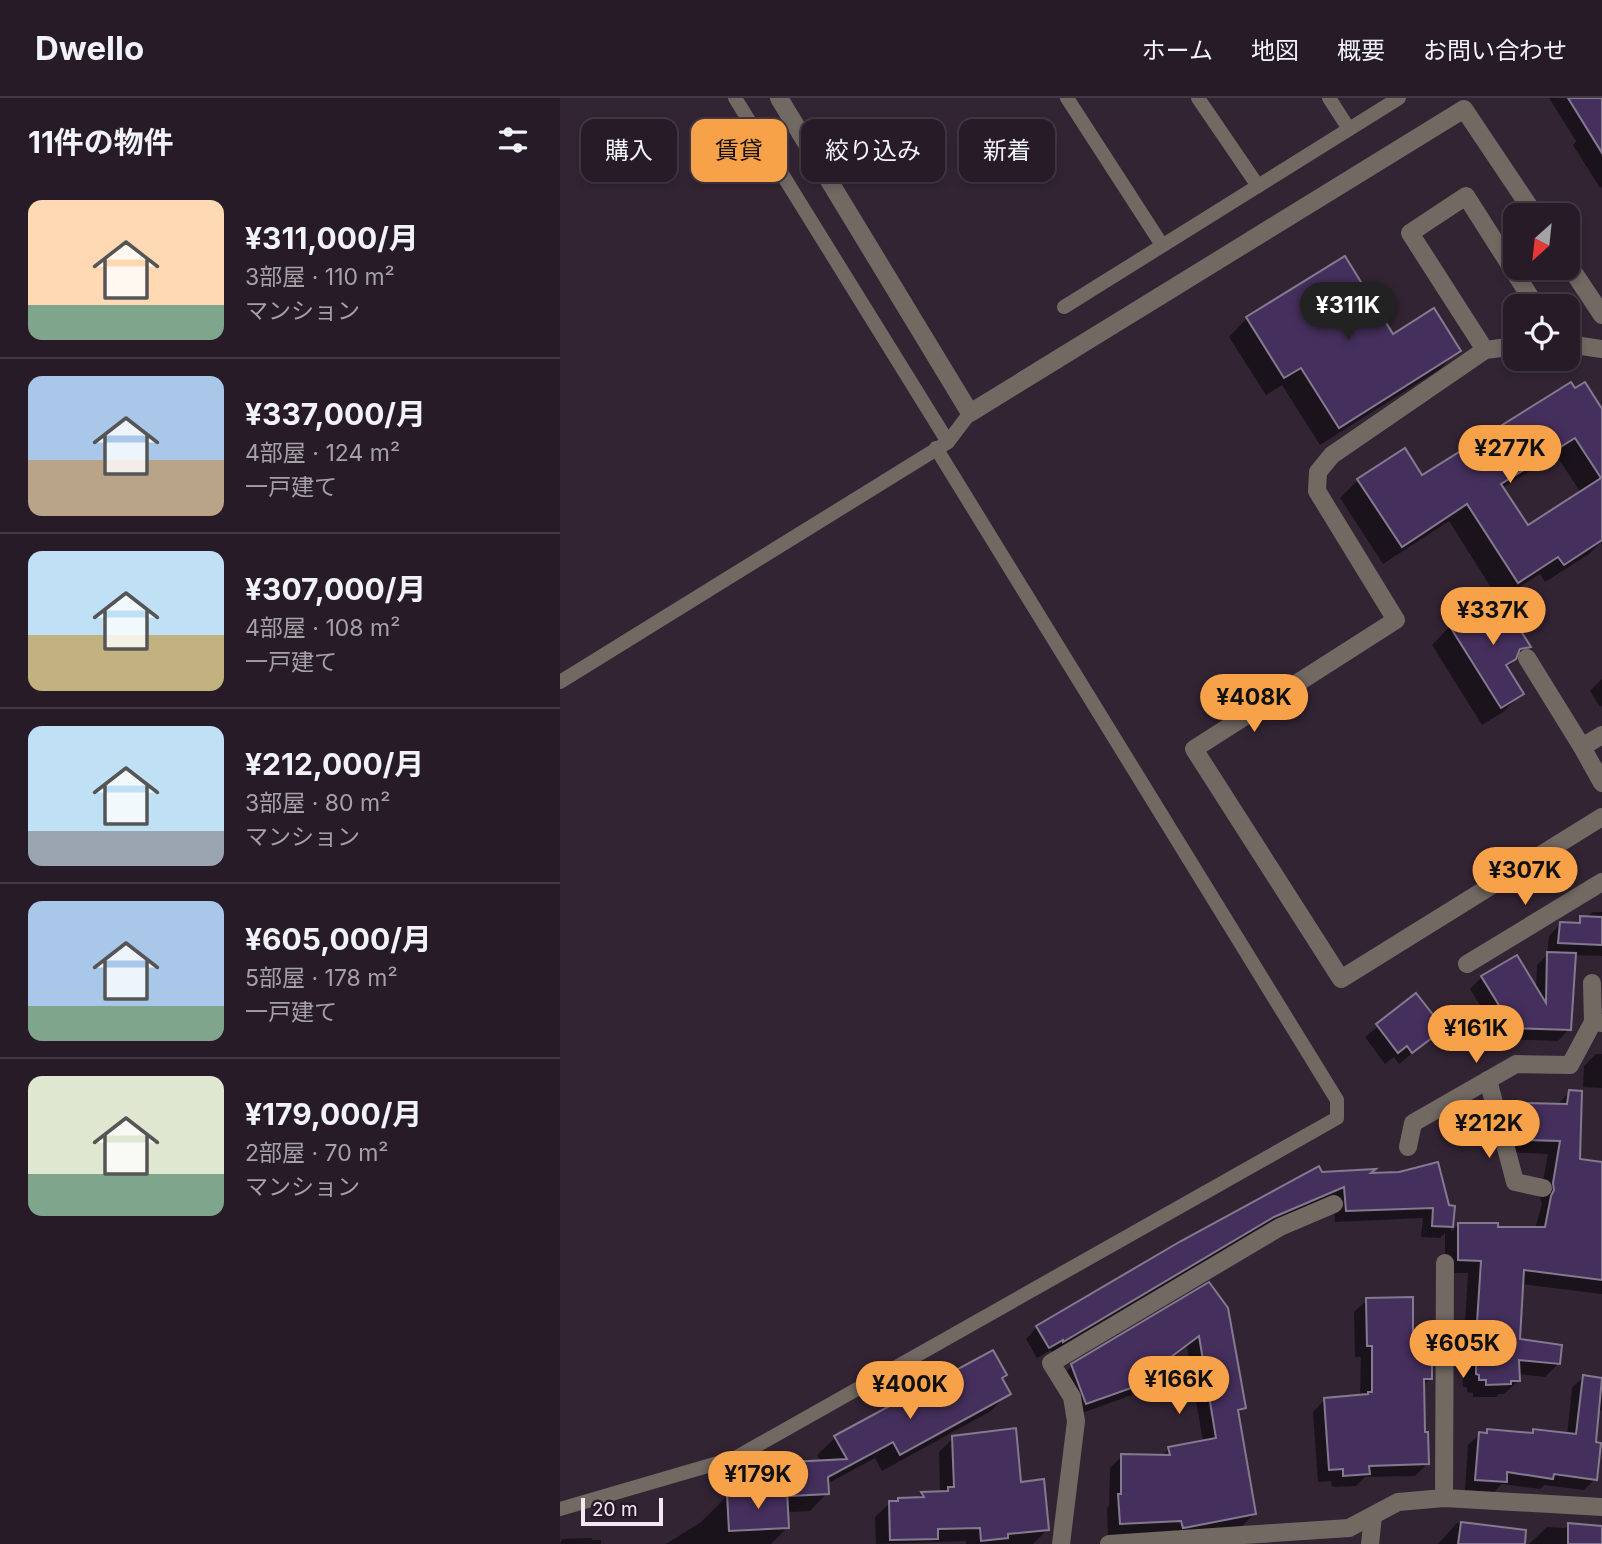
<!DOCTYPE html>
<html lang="ja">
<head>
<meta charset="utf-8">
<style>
  :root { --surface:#261b27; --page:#2e242f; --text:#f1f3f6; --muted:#a4a1a7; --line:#423944; --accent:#f7a149 }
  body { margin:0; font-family:Inter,"Noto Sans JP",sans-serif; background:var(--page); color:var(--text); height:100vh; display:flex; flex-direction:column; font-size:26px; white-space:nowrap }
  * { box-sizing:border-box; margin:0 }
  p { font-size:23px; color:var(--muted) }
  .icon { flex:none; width:38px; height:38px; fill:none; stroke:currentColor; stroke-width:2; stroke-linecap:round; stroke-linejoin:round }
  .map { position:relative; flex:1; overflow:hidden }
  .details { display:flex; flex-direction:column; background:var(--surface); width:560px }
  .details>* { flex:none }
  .banner { position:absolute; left:21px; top:21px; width:665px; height:63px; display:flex; gap:14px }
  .needle { width:46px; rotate:207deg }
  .buttons { position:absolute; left:943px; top:105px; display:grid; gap:14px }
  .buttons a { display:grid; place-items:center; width:77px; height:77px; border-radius:14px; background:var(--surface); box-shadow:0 4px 10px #0003,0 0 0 2px var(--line); font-size:35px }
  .scale { position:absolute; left:21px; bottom:18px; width:82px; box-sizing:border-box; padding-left:7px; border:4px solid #f3e9f4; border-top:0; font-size:19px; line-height:24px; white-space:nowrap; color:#f3e9f4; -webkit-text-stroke:5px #291a2a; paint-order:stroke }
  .price { position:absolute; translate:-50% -60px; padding:0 16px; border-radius:24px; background:var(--accent); color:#111; font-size:23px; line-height:46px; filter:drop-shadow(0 2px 4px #0008) }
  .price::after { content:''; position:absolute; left:50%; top:42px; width:21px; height:16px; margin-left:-10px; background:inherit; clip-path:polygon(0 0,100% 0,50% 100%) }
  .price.active { background:#222; color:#fff }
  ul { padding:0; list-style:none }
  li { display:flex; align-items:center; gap:21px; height:175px; padding:0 28px }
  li+li { border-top:2px solid var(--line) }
  li span { display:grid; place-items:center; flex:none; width:196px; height:140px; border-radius:14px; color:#555 }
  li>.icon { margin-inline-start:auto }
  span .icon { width:84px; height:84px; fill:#fffc; stroke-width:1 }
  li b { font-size:30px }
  h2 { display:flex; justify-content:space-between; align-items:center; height:84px; padding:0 28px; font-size:30px }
  .pill { padding:0 24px; border-radius:14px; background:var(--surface); box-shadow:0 4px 10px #0003,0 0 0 2px var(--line); font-size:24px; line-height:63px }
  .pill.active { background:var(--accent); color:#111 }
  header { display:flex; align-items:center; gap:42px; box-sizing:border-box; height:98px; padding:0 35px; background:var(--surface); border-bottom:2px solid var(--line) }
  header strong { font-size:33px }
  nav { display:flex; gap:38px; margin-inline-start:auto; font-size:24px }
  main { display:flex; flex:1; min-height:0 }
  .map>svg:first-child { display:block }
  .shadow { fill:#0007; fill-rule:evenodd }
  .building { fill:#452f5c; stroke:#847a90; stroke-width:2; fill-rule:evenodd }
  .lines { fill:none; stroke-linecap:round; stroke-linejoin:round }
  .service { stroke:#736963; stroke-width:14 }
  .minor { stroke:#736963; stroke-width:18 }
</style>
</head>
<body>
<header>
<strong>Dwello</strong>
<nav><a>ホーム</a><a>地図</a><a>概要</a><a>お問い合わせ</a></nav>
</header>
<main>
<section class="details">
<h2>11件の物件<svg class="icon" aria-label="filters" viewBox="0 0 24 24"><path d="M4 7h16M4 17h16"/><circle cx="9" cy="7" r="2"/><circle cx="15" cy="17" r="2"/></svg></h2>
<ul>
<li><span style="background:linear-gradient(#ffd9b3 75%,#7fa58c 0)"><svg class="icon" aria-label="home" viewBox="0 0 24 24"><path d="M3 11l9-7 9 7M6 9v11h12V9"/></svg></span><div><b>¥311,000/月</b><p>3部屋 · 110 m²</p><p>マンション</p></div></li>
<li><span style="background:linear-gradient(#a9c7e8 60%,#b9a48a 0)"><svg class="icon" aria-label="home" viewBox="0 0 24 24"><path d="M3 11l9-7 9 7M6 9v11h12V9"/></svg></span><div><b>¥337,000/月</b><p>4部屋 · 124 m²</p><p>一戸建て</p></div></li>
<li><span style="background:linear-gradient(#bfe0f5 60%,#c2b280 0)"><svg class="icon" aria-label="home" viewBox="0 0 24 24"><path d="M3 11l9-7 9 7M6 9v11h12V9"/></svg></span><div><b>¥307,000/月</b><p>4部屋 · 108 m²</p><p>一戸建て</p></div></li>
<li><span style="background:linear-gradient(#bfe0f5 75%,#9aa5b1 0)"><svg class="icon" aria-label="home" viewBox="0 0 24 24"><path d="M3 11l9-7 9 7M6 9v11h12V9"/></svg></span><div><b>¥212,000/月</b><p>3部屋 · 80 m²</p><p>マンション</p></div></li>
<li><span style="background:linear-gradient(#a9c7e8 75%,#7fa58c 0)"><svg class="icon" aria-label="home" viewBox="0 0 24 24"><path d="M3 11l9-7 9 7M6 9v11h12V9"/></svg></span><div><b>¥605,000/月</b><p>5部屋 · 178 m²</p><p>一戸建て</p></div></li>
<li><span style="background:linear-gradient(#dfe7d0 70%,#7fa58c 0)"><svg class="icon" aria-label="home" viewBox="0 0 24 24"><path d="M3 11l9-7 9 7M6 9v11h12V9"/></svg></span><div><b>¥179,000/月</b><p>2部屋 · 70 m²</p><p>マンション</p></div></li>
</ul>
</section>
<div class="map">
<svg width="1042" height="1446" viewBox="0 0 1042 1446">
  <rect width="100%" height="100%" fill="#332434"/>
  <g class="shadow">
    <polygon points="989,0 1042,1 1042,89 1040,90 1013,47 1016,43"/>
    <polygon points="687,220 833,239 898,252 880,271 760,347 722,287 706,297 669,239"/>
    <path d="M1042,315V443L1029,456L985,484L980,476L939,502L968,549L950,567L945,569L961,596L943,614L922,627L872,547L890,528L937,499L889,423L823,466L780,400L798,382L862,379ZM996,357L1021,395L967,430L942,390Z"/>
    <polygon points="1042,581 1042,608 1040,609 1030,593"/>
    <polygon points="1033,814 1042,814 1042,858 1014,857 1009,931 998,943 941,941 910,891 922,879 957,859 976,891 977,867 987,857 989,838 1000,826 1015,827"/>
    <polygon points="856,898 879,933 839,966 834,959 825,966 805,939"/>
    <polygon points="1036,956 1042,956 1042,990 1023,989 1024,968"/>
    <polygon points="1010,994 1018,1062 1042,1066 1042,1196 961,1186 959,1243 998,1266 985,1279 958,1276 958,1283 944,1296 939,1296 936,1299 913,1299 913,1295 907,1294 907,1289 903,1289 903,1255 908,1175 885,1175 885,1135 880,1140 861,1139 863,1120 775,1124 773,1099 492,1254 491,1252 477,1260 466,1241 477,1229 761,1076 808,1077 893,1109 891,1134 899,1126 936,1131 975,1131 982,1106 980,1099 988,1056 947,1054 948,1020 961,1007 996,1008"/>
    <polygon points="649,1186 684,1310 677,1317 694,1416 682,1428 615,1441 548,1438 547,1410 549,1408 550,1370 562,1358 601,1359 609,1351 643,1344 627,1249 590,1276 592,1282 580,1294 514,1318 500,1280 512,1268"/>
    <polygon points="807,1202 852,1244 871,1280 863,1288 863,1336 867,1366 855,1378 805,1379 796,1388 772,1389 771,1383 758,1384 753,1314 765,1301 800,1299 801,1259 795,1259 794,1214"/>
    <polygon points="433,1255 440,1281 448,1295 431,1313 322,1373 315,1360 267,1386 267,1395 250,1413 227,1414 228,1429 211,1446 106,1446 141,1424 168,1397 214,1395 213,1383 230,1365 261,1364 257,1357 275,1340"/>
    <polygon points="1023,1279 1042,1281 1042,1312 1038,1314 1034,1346 1035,1381 1024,1392 984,1387 980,1391 942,1386 934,1394 905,1392 908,1347 920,1336 925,1336 928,1333 970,1336 974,1333 1007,1337 1012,1290"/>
    <polygon points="393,1340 460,1386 487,1432 473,1446 406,1446 406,1443 316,1446 315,1419 330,1405 335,1405 339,1401 357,1401 362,1395 380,1395 379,1354"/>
    <polygon points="897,1425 937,1430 935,1446 878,1446"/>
    <polygon points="1009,1427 1040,1429 1042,1427 1042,1446 969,1446 987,1429 1005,1430"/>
    <polygon points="32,1440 32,1442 41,1442 41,1446 0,1446 2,1441"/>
  </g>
  <g class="building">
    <polygon points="1008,0 1042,0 1042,55"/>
    <polygon points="785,158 833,236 874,210 901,253 779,330 741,270 724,280 686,219"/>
    <path d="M1011,284L1015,290L1025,284L1042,311V442L1004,467L998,459L958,485L907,406L842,449L797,381L845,350L862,377ZM1015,340L1041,380L968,427L941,386Z"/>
    <polygon points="938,497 971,549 960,551 956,561 946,567 964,596 941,610 889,527"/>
    <polygon points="1020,818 1042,819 1042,847 998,845 1000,824 1020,825"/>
    <polygon points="987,854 1016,855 1011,932 953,930 921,878 957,857 986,905"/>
    <polygon points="856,895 874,918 871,920 881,933 852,955 847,948 838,955 816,926"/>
    <polygon points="1009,992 1022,993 1020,1061 1042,1064 1042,1182 964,1172 960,1241 1002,1247 1000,1266 959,1262 960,1283 951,1283 951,1286 926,1287 926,1282 919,1282 919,1277 916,1276 916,1240 921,1163 898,1162 898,1125 938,1125 938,1129 985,1129 991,1098 994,1092 993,1085 1000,1043 960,1042 961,1005 1007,1006"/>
    <polygon points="878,1064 889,1107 895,1108 893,1129 872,1128 873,1110 786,1113 784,1089 714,1119 503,1244 503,1242 489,1250 476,1228 621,1143 759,1068 762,1074 816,1071 811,1075 839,1074"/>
    <polygon points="649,1184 668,1210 686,1310 678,1312 696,1416 629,1429 623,1430 621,1423 560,1426 558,1396 561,1396 561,1356 610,1357 608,1349 656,1340 639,1238 591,1274 594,1282 526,1306 511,1266"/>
    <polygon points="853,1199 853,1242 866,1242 866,1251 872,1250 872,1281 864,1281 865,1334 868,1334 869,1366 809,1368 810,1376 783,1378 783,1371 769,1372 764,1300 808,1296 808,1294 812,1294 812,1248 807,1248 806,1200"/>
    <polygon points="433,1252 447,1277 442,1280 451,1296 340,1357 333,1344 268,1379 269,1396 231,1398 230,1364 287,1361 274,1338"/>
    <polygon points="1023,1277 1042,1280 1036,1344 1041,1345 1037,1382 994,1376 993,1381 947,1374 947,1384 915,1382 919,1334 927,1335 927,1331 973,1335 973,1331 1016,1336"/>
    <polygon points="456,1330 461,1384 484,1381 489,1432 448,1436 448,1440 421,1443 420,1430 378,1431 378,1441 330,1442 329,1403 338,1403 338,1400 364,1399 361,1394 388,1393 388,1389 394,1389 392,1338"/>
    <polygon points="227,1392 229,1430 169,1433 167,1396"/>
    <polygon points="901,1424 966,1432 965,1446 898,1446"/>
    <polygon points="1008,1425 1042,1428 1042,1446 1008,1446"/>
  </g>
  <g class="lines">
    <g class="service">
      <polyline points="175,0 388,344"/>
      <polyline points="507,0 602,147"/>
      <polyline points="638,0 698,88"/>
      <polyline points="769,0 789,31"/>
      <polyline points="504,209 839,0"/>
      <polyline points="0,584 388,344 410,315"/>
      <polyline points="0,1411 175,1360 777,1020 777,1002 376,350"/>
    </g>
    <g class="minor">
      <polyline points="219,0 410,315 904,11 975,117"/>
      <polyline points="1008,166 1042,217"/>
      <polyline points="1008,246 1042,251"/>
      <polyline points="956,248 925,252 772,357 758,374 757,393 836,522 634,651 781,881 1042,719"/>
      <polyline points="925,252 850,135 906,98 976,208"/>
      <polyline points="967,560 1022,649 1042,637"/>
      <polyline points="1022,649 1042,685"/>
      <polyline points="907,866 1042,784"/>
      <polyline points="1032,885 1033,924 1042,925"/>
      <polyline points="928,982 955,1084 983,1090"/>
      <polyline points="848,1049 853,1025 956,966 1010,967 1033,924"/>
      <polyline points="884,1400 885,1165"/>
      <polyline points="501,1446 516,1323 512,1299 491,1265 720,1129 774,1106"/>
      <polyline points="549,1446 789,1430 838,1404 884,1400 1042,1409"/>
      <polyline points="810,1446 813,1418"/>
    </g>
  </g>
</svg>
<div class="buttons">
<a><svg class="needle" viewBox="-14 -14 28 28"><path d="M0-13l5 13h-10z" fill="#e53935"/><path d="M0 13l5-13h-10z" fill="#a4a1a7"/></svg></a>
<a><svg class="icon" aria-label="locate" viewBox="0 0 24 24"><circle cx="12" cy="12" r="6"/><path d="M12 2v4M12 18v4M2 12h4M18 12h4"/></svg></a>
</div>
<div class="scale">20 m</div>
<b class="price active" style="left:788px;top:244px">¥311K</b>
<b class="price" style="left:950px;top:387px">¥277K</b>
<b class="price" style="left:933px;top:549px">¥337K</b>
<b class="price" style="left:694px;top:636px">¥408K</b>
<b class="price" style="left:965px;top:809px">¥307K</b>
<b class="price" style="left:916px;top:967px">¥161K</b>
<b class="price" style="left:929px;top:1062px">¥212K</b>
<b class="price" style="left:903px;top:1282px">¥605K</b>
<b class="price" style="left:619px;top:1318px">¥166K</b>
<b class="price" style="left:350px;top:1323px">¥400K</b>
<b class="price" style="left:198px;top:1413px">¥179K</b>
<div class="banner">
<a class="pill">購入</a>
<a class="pill active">賃貸</a>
<a class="pill">絞り込み</a>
<a class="pill">新着</a>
</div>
</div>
</main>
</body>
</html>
